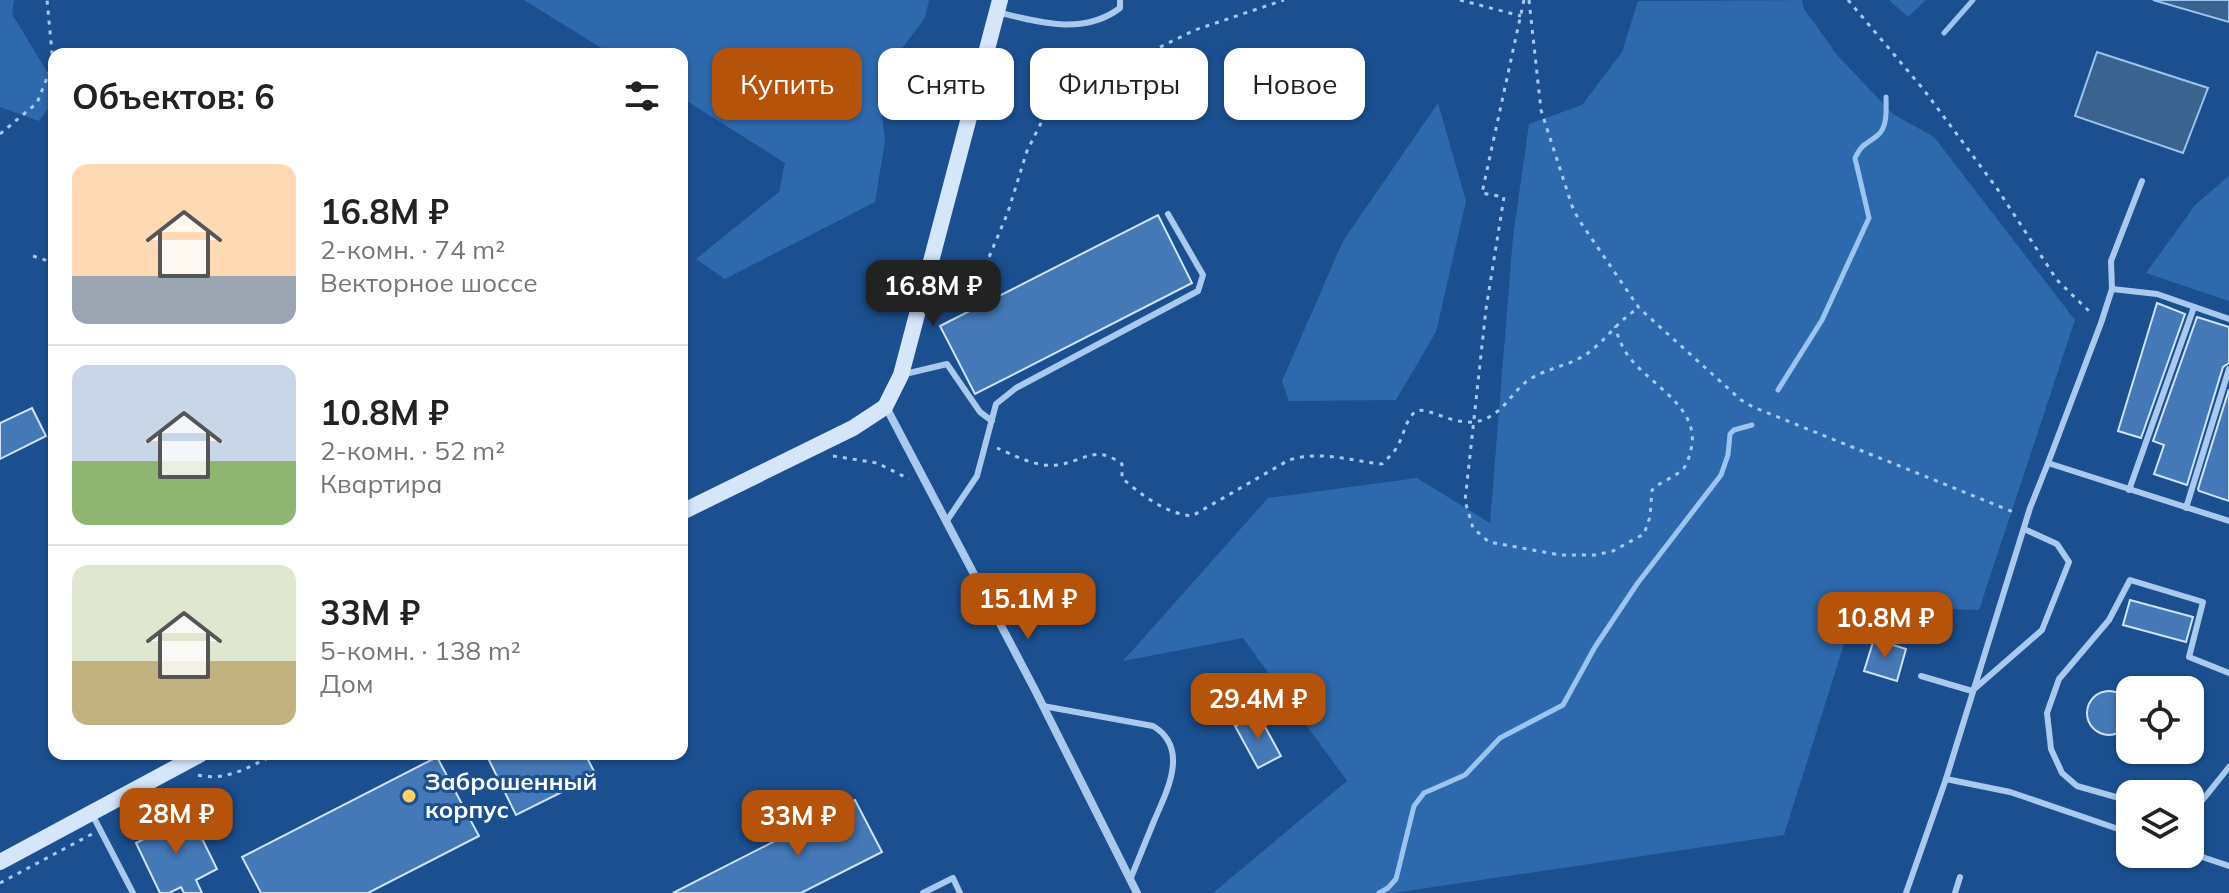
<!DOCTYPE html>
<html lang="ru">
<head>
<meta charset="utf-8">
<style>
  :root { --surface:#fff; --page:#f6f6f6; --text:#222; --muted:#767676; --line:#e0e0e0; --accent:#b45309 }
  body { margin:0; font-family:Mulish,sans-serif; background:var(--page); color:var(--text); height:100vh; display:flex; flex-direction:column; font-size:30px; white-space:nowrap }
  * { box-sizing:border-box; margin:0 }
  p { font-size:26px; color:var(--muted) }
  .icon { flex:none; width:44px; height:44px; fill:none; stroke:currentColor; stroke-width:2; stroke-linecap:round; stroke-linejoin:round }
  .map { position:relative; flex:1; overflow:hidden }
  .details { position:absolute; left:48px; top:48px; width:640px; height:712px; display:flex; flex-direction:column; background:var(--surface); border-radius:16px; box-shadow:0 2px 6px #0004 }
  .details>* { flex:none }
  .banner { position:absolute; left:712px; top:48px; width:760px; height:72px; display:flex; gap:16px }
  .buttons { position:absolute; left:2116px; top:676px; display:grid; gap:16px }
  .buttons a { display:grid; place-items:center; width:88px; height:88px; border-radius:16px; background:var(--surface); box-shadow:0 2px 6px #0004; font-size:40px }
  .price { position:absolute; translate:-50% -68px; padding:0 18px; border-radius:16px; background:var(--accent); color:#fff; font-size:26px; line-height:52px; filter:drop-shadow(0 2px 4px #0008) }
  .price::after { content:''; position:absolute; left:50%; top:48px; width:24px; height:18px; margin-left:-12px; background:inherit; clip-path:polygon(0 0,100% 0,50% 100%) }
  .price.selected { background:#222; color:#fff }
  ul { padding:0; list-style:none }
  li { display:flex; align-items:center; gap:24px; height:200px; padding:0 24px }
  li+li { border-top:2px solid var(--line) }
  li span { display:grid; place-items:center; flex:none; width:224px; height:160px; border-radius:16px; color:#555 }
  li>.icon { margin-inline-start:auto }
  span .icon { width:96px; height:96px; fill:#fffc; stroke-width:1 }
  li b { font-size:34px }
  h2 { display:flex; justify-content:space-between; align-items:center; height:96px; padding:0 24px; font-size:34px }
  .pill { padding:0 28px; border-radius:16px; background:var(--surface); box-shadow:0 2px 6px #0004; font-size:28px; line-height:72px }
  .pill.selected { background:var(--accent); color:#fff }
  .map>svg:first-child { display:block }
  .green { fill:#2e69ad }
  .water { fill:#3c6290; stroke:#9cc4f0; stroke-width:2 }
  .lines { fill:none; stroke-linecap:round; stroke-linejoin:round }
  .stream { stroke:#9cc4f0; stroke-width:5 }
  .building { fill:#4478b7; stroke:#cfe3fa; stroke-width:2 }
  .path { stroke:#a9c9ee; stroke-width:3; stroke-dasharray:4 6; stroke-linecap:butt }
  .lane { stroke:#a9c9ee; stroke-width:6 }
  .street { stroke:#a9c9ee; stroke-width:8 }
  .secondary { stroke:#d6e6fa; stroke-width:16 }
  .poi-dot { fill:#ffd166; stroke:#1b4f8f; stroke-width:3 }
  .labels { text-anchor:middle; stroke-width:6; stroke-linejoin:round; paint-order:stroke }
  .poi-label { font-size:24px; font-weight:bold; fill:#fff; stroke:#1b4f8f; text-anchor:start }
</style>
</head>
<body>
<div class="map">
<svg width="2229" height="893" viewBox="0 0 2229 893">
  <rect width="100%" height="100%" fill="#1b4f8f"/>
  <g class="green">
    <polygon points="0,0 14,0 12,14 54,83 54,101 39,121 0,107"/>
    <polygon points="524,0 929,0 925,18 878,80 885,141 875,202 725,279 696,259 779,192 785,163 682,98 682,54 611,54"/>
    <polygon points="1802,0 1804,9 1838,56 1893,114 1934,137 2075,320 1979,610 1856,606 1784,835 1394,893 1213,893 1347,781 1243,638 1123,661 1268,498 1417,478 1490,523 1513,237 1529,124 1582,105 1622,52 1638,1"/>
    <polygon points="1889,0 1926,0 1908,17"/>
    <polygon points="1438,103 1466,201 1436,332 1396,400 1289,401 1282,381 1343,241"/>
    <polygon points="2229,176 2229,301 2146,273 2196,204"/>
  </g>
  <g class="water">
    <polygon points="2153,0 2229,0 2229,22"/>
    <polygon points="2097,52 2208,88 2183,153 2075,116"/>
  </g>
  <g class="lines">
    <g class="stream">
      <polyline points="1944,33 1973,0"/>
      <path d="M1778,390L1822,320L1869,218L1855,158C1863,142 1866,145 1878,135C1888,127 1886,108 1886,97"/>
      <polyline points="1379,893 1388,888 1396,879 1414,806 1424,793 1465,775 1500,738 1563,705 1595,647 1637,584 1721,475 1728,455 1730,434 1734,430 1752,425"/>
    </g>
  </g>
  <g class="building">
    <polygon points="1158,215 1192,283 975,394 940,326"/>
    <polygon points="2157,303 2185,314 2141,438 2118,431"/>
    <polygon points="2197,317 2229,327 2229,363 2223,367 2187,485 2154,474 2164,445 2153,441"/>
    <polygon points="2229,389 2229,501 2199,491 2198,489"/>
    <polygon points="32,408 46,436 0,459 0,423"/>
    <polygon points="2130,600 2193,617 2186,642 2123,625"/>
    <polygon points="1874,639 1906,649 1897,681 1864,671"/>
    <circle cx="2109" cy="713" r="22"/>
    <polygon points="1258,714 1281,756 1258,768 1235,726"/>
    <polygon points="486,754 585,754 596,775 516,815"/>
    <polygon points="437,757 479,836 368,893 261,893 242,857"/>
    <polygon points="855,800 882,852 801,893 673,893"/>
    <polygon points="164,814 170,827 191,816 217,869 196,880 202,893 184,893 181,887 169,893 160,893 136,843 154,834 148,822"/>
  </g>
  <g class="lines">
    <g class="path">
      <polyline points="1460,0 1521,16"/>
      <path d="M1524,0L1482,193L1504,197L1486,309L1465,501L1473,528L1489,542L1560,555H1595L1613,551L1644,534L1650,517L1652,490C1661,481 1674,478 1683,469C1686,466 1689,458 1690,453C1703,412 1658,389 1635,364C1624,352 1619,341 1615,326"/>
      <polyline points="1529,0 1541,110 1572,206 1579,220 1639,308 1741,400 1753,407 2016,513"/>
      <polyline points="1848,0 1924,90 1996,187 2057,280 2093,315"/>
      <polyline points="0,134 37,103 53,63 47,0"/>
      <polyline points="33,256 54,263"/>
      <polyline points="939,287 947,291 963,291 979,281 1008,212 1027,151 1050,105 1079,79 1154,50 1195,30 1284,0"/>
      <path d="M997,448C1013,455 1038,468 1057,465C1085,461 1095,444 1122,464V478C1141,495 1167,514 1192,516L1289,460C1322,450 1350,461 1382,464C1388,458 1395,452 1398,445C1404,435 1406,419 1415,412C1428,403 1461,435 1491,416C1505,408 1514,391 1527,381C1547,367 1574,366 1593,349C1610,335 1620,319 1639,308"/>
      <polyline points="833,456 877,463 909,479"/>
      <path d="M198,775C227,782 250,766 276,754"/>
      <polyline points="0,883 92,834"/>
    </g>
    <g class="lane">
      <path d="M997,12C1038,22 1083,36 1120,8V0"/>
      <polyline points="2112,289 2157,294 2229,319"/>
      <polyline points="905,374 947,364 980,412 992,421"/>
      <polyline points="2048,463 2101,323 2112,289 2111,261 2142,181"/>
      <polyline points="2129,490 2194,307"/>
      <polyline points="2186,508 2229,369"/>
      <polyline points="946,522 977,476 996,404 1016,388 1198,291 1203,275 1168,214"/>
      <polyline points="1921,676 1972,691 2042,630 2069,562 2057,544 2024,529"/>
      <path d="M1043,706L1153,726C1190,748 1167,791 1154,821C1146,841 1138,860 1130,880"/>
      <polyline points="1946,779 2010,792 2130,833"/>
      <polyline points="2130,801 2077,786 2062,773 2051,749 2047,713 2059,679 2109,620 2130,580 2203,602 2189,657 2229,673"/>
      <polyline points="2190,805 2201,802 2229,767"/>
      <polyline points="93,816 133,893"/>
      <polyline points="2190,853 2229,866"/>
      <polyline points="923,893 953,878 960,893"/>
      <polyline points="1906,893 1946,779 2030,508 2048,463 2229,521"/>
      <polyline points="1955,893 1960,877"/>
    </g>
    <polyline class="street" points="886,407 1035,690 1137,893"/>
    <g class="secondary">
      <polyline points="682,512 853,428 885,407 901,375 1000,0"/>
      <polyline points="0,862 201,754"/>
    </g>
  </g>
  <circle class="poi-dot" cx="409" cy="796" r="8"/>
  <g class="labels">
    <g class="poi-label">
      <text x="425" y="790">Заброшенный<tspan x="425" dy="28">корпус</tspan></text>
    </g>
  </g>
</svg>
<div class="buttons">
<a><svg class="icon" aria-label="locate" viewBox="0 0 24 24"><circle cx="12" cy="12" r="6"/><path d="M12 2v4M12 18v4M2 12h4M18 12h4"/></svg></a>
<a><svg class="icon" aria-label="layers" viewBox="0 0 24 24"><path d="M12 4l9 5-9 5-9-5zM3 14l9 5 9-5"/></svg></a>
</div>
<b class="price selected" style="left:933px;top:328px">16.8M ₽</b>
<b class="price" style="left:1028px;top:641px">15.1M ₽</b>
<b class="price" style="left:1885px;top:660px">10.8M ₽</b>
<b class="price" style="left:1258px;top:741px">29.4M ₽</b>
<b class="price" style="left:176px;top:856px">28M ₽</b>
<b class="price" style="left:798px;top:858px">33M ₽</b>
<div class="banner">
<a class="pill selected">Купить</a>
<a class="pill">Снять</a>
<a class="pill">Фильтры</a>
<a class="pill">Новое</a>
</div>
<section class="details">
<h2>Объектов: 6<svg class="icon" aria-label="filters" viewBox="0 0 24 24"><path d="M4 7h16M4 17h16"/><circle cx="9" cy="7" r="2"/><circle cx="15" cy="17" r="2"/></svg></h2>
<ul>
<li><span style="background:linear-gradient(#ffd9b3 70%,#9aa5b1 0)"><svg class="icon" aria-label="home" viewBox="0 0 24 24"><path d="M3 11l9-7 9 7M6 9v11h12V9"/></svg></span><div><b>16.8M ₽</b><p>2-комн. · 74 m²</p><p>Векторное шоссе</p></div></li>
<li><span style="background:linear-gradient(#c9d6e8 60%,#8fb573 0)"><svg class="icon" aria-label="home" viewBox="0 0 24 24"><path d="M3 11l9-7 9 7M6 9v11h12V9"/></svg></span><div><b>10.8M ₽</b><p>2-комн. · 52 m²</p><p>Квартира</p></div></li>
<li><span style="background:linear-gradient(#dfe7d0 60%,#c2b280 0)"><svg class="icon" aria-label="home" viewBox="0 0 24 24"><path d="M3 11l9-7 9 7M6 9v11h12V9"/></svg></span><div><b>33M ₽</b><p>5-комн. · 138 m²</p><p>Дом</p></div></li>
</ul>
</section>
</div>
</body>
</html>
